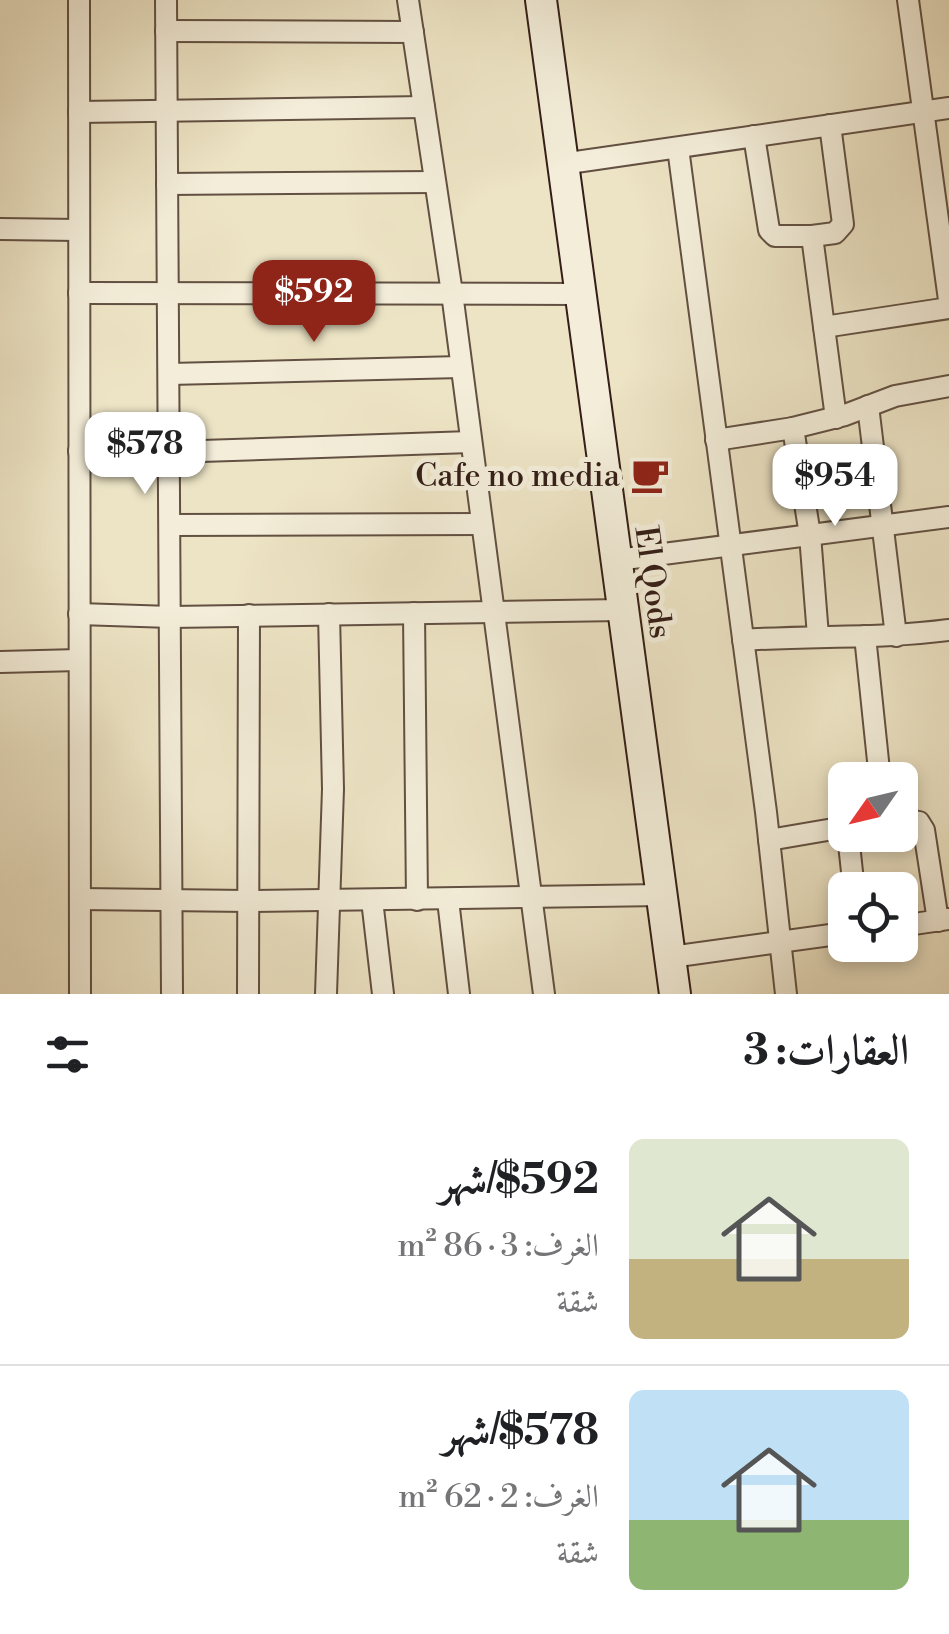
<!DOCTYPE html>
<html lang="ar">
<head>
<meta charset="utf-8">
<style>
  :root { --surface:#fff; --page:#f2f2f2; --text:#202124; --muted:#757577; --line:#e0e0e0; --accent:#8f2418 }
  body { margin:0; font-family:"Libre Bodoni",Amiri,serif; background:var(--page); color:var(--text); direction:rtl; height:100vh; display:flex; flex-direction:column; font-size:38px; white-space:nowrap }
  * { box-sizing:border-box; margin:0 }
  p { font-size:32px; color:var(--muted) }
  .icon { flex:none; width:55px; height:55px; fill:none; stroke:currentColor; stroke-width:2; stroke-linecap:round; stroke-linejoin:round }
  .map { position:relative; height:994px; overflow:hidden; direction:ltr }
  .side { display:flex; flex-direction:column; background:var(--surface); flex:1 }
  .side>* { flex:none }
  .needle { width:65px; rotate:236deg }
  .fabs { position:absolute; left:828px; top:762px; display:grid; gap:20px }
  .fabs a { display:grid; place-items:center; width:90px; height:90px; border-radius:15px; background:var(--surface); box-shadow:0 5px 15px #0003; font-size:50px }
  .price { position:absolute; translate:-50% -85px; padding:0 22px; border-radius:20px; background:#fff; color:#222; font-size:32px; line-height:65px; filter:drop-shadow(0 2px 5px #0008) }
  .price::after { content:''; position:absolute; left:50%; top:60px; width:30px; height:22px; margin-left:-15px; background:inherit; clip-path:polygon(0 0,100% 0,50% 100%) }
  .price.active { background:var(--accent); color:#fff }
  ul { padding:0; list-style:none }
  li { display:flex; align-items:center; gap:30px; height:250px; padding:0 40px }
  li+li { border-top:2px solid var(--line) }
  li span { display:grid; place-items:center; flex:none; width:280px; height:200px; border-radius:15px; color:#555 }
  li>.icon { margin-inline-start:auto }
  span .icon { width:120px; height:120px; fill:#fffc; stroke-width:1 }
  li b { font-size:42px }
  h2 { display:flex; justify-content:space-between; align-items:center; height:120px; padding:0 40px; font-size:42px }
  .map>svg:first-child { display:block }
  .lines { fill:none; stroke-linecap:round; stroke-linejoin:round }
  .street-casing { stroke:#625042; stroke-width:24 }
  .secondary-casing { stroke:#341e17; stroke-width:34 }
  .street { stroke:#f3edd9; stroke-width:20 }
  .secondary { stroke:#f3edd9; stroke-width:30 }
  .labels { text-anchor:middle; stroke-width:10; stroke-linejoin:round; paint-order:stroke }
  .poi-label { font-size:32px; fill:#341e17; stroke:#f3edd9; text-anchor:end }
  .street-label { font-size:32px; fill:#341e17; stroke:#f3edd9 }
</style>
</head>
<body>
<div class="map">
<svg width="949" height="994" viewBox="0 0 949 994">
  <rect width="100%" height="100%" fill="#ede4c5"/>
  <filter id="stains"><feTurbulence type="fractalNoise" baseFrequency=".002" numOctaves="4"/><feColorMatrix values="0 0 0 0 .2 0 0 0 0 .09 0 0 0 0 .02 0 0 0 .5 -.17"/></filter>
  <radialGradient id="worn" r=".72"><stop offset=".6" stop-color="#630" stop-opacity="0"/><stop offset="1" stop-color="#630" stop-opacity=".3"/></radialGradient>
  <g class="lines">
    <g class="street-casing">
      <g id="street">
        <polyline points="79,0 80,994"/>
        <polyline points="166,0 172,994"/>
        <polyline points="408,0 452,293 544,994"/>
        <polyline points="908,0 949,300"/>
        <polyline points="166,31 413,32"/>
        <polyline points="79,112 424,107"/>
        <polyline points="754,136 769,230 775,236 812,236 836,418"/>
        <polyline points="678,148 766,812 786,994"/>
        <polyline points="562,164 949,108"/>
        <polyline points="167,184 435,182"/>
        <polyline points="0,229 79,230"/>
        <polyline points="812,236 835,233 843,224 830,125"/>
        <polyline points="79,293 578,294"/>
        <polyline points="824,327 949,308"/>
        <polyline points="169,374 461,367"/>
        <polyline points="868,406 896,636"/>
        <polyline points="793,428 810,535 818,636"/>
        <polyline points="716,440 793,428 845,415 895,396 949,386"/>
        <polyline points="79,451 170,452 471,442"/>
        <polyline points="170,525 482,524"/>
        <polyline points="617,560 949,517"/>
        <polyline points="414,613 417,900"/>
        <polyline points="79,614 171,617 622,610"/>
        <polyline points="865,636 880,780"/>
        <path d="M743,640C812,635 881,639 949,630"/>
        <polyline points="0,662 79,660"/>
        <polyline points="900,819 919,822 924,830 938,921"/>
        <polyline points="848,835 854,890"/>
        <polyline points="769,840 845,827"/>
        <polyline points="80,899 248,901 662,895"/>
        <polyline points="372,900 383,994"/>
        <polyline points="448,900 459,994"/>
        <polyline points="900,926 948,919"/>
        <polyline points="671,957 845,933"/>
        <polyline points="248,994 249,615"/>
        <polyline points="326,994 333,789 329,614"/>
      </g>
    </g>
    <g class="secondary-casing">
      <polyline id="secondary" points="541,0 675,994"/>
    </g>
    <use href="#street" class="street"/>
    <use href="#secondary" class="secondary"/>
  </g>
  <defs>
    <g id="cafe-bare" transform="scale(3)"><path d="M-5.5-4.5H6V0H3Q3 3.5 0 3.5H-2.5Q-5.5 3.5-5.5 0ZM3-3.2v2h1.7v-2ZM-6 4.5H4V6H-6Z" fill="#8f2418" stroke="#f3edd9" stroke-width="2.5" paint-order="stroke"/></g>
  </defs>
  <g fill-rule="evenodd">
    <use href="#cafe-bare" x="650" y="475"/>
  </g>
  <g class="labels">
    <g class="poi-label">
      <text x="620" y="486">Cafe no media</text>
    </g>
    <g class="street-label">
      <text transform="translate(654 582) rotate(82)" y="11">El Qods</text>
    </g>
  </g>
  <rect width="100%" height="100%" filter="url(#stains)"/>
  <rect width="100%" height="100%" fill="url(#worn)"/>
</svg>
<div class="fabs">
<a><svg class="needle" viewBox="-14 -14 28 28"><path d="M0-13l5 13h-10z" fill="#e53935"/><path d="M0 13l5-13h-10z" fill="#757577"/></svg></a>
<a><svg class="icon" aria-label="locate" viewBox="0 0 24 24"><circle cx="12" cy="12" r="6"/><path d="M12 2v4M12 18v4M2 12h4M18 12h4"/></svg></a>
</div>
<b class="price active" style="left:314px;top:345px">$592</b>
<b class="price" style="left:145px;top:497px">$578</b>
<b class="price" style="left:835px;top:529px">$954</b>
</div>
<section class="side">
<h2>العقارات: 3<svg class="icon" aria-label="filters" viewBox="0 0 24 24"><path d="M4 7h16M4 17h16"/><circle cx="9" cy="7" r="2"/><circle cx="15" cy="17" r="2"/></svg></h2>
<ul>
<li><span style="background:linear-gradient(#dfe7d0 60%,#c2b280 0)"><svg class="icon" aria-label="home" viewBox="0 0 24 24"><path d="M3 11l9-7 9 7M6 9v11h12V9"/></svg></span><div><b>$592/شهر</b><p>الغرف: 3 · 86 m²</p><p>شقة</p></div></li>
<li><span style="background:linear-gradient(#bfe0f5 65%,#8fb573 0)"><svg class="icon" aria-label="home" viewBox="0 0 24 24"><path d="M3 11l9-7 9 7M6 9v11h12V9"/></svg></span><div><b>$578/شهر</b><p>الغرف: 2 · 62 m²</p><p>شقة</p></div></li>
</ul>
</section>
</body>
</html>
